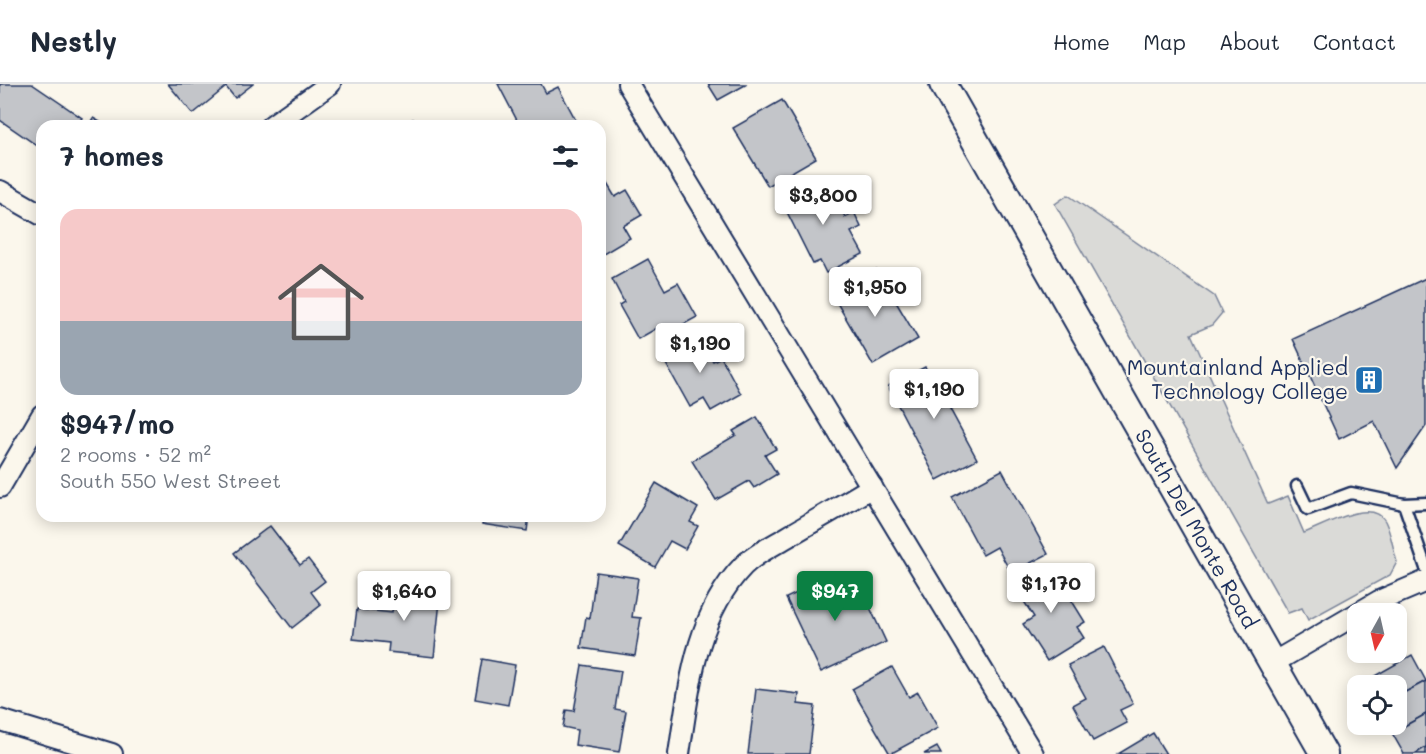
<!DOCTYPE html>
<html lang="en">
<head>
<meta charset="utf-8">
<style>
  :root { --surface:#fff; --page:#f6f6f7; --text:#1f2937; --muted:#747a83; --line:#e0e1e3; --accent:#0b8043 }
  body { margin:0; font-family:Mali,sans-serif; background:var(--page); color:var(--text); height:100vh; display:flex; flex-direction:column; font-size:22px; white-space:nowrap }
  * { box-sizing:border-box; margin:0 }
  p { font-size:20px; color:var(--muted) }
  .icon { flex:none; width:33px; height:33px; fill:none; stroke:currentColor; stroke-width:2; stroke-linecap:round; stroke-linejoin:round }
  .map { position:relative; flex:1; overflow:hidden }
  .details { position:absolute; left:36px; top:36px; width:570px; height:402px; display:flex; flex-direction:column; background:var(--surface); border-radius:18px; box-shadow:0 3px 15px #0003 }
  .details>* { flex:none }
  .needle { width:39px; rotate:188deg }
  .fabs { position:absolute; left:1347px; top:519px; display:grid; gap:12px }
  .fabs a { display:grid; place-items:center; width:60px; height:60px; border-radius:12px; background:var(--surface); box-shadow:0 3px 15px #0003; font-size:30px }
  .price { position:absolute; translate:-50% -51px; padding:0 14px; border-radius:6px; background:#fff; color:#222; font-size:20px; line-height:39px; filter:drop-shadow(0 2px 3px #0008) }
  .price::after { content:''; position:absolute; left:50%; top:36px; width:18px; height:14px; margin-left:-9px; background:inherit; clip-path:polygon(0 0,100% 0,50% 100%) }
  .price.active { background:var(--accent); color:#fff }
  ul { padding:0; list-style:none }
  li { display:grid; align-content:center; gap:12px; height:318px; padding:0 24px }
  li span { display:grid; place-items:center; height:186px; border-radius:18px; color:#555 }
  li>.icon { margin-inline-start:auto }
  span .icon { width:108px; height:108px; fill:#fffc; stroke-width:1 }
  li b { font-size:26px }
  h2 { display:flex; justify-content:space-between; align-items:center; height:72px; padding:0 24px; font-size:26px }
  header { display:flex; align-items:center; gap:36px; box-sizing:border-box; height:84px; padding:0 30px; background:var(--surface); border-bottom:2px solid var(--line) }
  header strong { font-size:28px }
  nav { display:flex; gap:33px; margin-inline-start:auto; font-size:21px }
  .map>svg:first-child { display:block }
  .green { fill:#dadad7; stroke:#7a849a; stroke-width:1.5 }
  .building { fill:#c3c5c9; stroke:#1b2f5e; stroke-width:1.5 }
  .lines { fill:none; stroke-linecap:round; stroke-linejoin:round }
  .service-casing { stroke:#1b2f5e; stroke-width:15 }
  .minor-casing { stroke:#1b2f5e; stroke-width:24 }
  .tertiary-casing { stroke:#1b2f5e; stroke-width:30 }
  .service { stroke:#fbf7ec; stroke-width:10 }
  .minor { stroke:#fbf7ec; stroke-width:20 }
  .tertiary { stroke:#fbf7ec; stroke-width:26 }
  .labels { text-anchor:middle; stroke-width:4.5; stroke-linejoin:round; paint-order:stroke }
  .poi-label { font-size:21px; fill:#1b2f5e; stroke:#fbf7ec; text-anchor:end }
  .street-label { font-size:21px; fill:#1b2f5e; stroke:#fbf7ec }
</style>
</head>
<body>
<header>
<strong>Nestly</strong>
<nav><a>Home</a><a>Map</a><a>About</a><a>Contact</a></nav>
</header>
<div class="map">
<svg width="1426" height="670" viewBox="0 0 1426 670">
  <rect width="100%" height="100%" fill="#fbf7ec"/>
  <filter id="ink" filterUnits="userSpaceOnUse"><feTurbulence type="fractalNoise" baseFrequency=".0167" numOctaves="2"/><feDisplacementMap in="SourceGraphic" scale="12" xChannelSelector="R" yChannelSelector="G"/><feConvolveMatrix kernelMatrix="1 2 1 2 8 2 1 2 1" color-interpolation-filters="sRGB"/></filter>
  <g filter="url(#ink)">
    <path class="green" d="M1068,111L1214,212L1222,229L1212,241L1191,250L1268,420L1288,412L1304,449C1323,442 1372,413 1385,437C1391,449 1393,465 1397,478L1390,491L1308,536L1302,524L1288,529L1055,120Z"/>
    <g class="building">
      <polygon points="0,0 32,0 82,34 76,42 42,42 42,65 0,36"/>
      <polygon points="168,0 253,0 235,14 226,3 193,30"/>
      <polygon points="498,0 541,0 546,9 558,3 579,42 520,42"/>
      <polygon points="708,0 747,0 718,16"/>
      <polygon points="782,16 816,74 768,102 733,44"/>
      <polygon points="93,34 107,42 88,42"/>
      <polygon points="413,35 417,42 401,42"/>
      <polygon points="600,88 615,113 627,106 642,131 623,142 630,154 600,172"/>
      <polygon points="825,94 845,133 854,128 861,143 851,148 863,170 826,189 820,177 813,180 781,116"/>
      <polygon points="648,175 665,206 678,199 697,233 664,251 659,243 638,255 619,221 624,218 612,195"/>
      <polygon points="877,186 918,255 873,281 833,212"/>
      <polygon points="1426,194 1426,342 1397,384 1374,337 1339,355 1293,255"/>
      <polygon points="697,249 713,277 721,273 741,310 711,327 704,315 690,323 660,269"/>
      <polygon points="925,283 931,292 943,286 962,320 950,325 977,375 937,396 888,302"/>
      <polygon points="757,333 776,365 765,371 777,390 754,404 749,397 716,416 692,377 736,351 733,347"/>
      <polygon points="1002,386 1048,470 1011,489 997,463 983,471 952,413"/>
      <polygon points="656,399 698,424 690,438 698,442 685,465 670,457 655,483 619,462"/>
      <polygon points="483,432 529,432 527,447 482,440"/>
      <polygon points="270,442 300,481 308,475 325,497 311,508 321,521 292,544 234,469"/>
      <polygon points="1051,483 1085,538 1077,543 1084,554 1047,577 1023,540 1034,533 1016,505"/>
      <polygon points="596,488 638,494 632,533 641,534 635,572 581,564 586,533 590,534"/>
      <polygon points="842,488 856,517 865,513 886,558 821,588 786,514"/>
      <polygon points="396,495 414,497 413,505 441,508 434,573 388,568 389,559 353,555 357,525 392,529"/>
      <polygon points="1104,563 1133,620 1120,626 1127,639 1093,657 1073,621 1086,614 1068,581"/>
      <polygon points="1412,571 1426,597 1396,613 1396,602 1366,602 1364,598"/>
      <polygon points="482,575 515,581 508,621 475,615"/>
      <polygon points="582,581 621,587 615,625 626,627 619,668 575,661 577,646 563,643 566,626 574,627"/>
      <polygon points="892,583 909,613 918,608 938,644 890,670 852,605"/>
      <polygon points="1426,597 1426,630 1392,649 1388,640 1396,640 1396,613"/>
      <polygon points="756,605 799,610 798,620 815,622 809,670 748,670"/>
      <polygon points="1426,630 1426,663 1415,670 1404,670 1392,649"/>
      <polygon points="1153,649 1166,670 1118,670"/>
      <polygon points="937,663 941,670 924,670"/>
      <polygon points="1426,663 1426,670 1415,670"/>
    </g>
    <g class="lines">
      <g class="service-casing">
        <g id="service">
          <polyline points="1297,402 1308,425 1351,409 1404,420 1426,419"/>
          <polyline points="1404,420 1426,484"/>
        </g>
      </g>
      <g class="minor-casing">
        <g id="minor">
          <polyline points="628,0 1033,670"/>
          <polyline points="271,42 330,0"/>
          <polyline points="0,107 42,131"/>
          <polyline points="0,403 42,331"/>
          <polyline points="1271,580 1379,517 1426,497"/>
          <polyline points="0,636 112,670"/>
          <path d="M679,670C689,606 695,532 743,482C755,470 774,461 789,452C816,436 844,420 872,403"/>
        </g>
      </g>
      <g class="tertiary-casing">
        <g id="tertiary">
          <path id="s1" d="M943,0L1324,670"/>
        </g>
      </g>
      <use href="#service" class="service"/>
      <use href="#minor" class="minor"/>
      <use href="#tertiary" class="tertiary"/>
    </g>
  </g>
  <defs>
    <g id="building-square" transform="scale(1.5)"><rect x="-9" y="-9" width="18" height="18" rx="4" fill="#1f6fb2" stroke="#fbf7ec"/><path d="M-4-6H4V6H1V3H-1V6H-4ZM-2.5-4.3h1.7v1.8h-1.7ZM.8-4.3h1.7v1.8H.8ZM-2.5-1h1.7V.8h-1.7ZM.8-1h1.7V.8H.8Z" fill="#fff"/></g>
  </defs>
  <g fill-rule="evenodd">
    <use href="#building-square" x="1369" y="296"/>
  </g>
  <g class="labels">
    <g class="poi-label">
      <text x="1348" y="291">Mountainland Applied<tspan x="1348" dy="24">Technology College</tspan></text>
    </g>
    <g class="street-label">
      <text dy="7" stroke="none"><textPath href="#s1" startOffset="512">South Del Monte Road</textPath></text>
    </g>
  </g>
</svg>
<div class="fabs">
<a><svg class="needle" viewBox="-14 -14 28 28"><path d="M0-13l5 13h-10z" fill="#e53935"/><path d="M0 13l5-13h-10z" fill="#747a83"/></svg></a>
<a><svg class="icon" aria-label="locate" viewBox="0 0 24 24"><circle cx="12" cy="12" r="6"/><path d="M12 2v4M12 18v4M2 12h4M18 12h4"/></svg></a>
</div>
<b class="price" style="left:823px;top:142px">$3,800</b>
<b class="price" style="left:875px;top:234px">$1,950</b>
<b class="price" style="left:700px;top:290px">$1,190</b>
<b class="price" style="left:934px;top:336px">$1,190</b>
<b class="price" style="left:1051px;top:530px">$1,170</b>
<b class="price" style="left:404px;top:538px">$1,640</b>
<b class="price active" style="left:835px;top:538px">$947</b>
<section class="details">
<h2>7 homes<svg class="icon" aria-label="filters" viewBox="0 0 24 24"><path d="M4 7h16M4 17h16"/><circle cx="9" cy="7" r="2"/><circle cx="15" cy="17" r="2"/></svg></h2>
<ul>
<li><span style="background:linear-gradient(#f6c9c9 60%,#9aa5b1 0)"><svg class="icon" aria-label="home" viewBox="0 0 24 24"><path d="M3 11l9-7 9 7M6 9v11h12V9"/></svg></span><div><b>$947/mo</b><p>2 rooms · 52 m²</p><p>South 550 West Street</p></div></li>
</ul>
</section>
</div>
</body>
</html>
